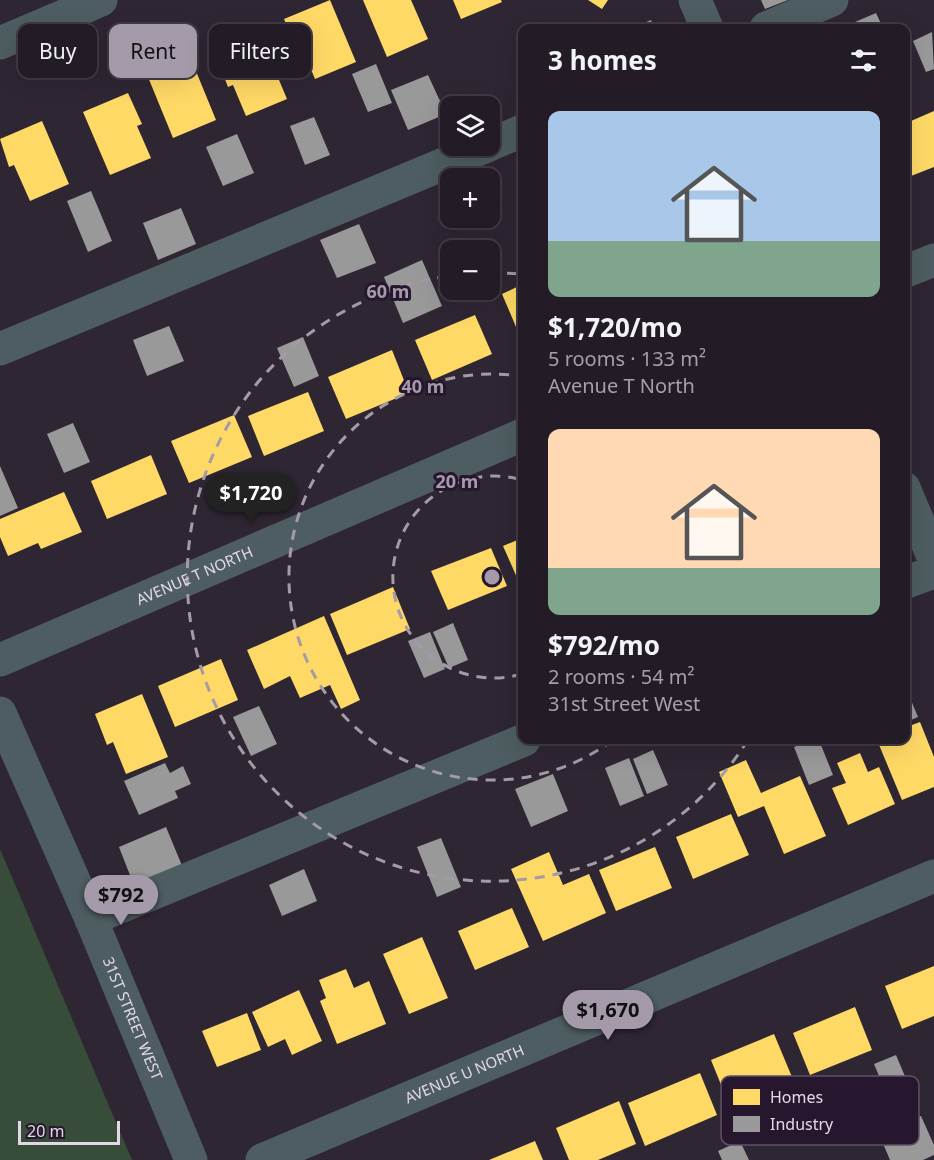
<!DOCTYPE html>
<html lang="en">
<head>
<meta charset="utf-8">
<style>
  :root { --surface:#231c26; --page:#2b252e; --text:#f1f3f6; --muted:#a3a1a7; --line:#403a43; --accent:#a49aa9 }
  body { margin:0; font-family:"Noto Sans",sans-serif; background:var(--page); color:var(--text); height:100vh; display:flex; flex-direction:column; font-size:22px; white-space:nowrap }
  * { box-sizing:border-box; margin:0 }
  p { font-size:20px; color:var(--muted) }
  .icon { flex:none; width:33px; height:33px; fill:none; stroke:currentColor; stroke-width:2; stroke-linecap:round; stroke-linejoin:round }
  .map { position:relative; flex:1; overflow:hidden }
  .side { position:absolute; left:518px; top:24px; width:392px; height:720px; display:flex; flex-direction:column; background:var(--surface); border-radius:12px; box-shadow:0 6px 24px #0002,0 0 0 2px var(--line) }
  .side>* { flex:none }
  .hud { position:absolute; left:18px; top:24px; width:410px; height:54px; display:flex; gap:12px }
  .tools { position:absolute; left:440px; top:96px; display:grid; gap:12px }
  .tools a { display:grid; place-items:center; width:60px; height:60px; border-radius:12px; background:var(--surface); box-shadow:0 6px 24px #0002,0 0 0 2px var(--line); font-size:30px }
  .scale { position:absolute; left:18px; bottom:15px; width:102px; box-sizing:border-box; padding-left:6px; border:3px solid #e3d8e8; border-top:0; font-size:16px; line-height:21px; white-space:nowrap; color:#e3d8e8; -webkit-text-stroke:4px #27172e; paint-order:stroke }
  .price { position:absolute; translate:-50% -51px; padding:0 14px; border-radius:21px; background:var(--accent); color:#111; font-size:20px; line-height:39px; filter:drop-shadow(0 2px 3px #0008) }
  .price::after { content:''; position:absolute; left:50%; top:36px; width:18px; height:14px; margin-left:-9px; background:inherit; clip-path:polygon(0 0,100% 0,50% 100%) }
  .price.on { background:#222; color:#fff }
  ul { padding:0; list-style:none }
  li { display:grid; align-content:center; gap:12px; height:318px; padding:0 30px }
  li span { display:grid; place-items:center; height:186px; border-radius:12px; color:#555 }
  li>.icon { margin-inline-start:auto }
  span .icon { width:108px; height:108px; fill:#fffc; stroke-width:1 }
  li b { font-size:26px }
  h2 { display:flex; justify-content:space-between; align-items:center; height:72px; padding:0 30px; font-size:26px }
  .tag { padding:0 21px; border-radius:12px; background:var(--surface); box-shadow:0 6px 24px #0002,0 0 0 2px var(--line); font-size:21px; line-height:54px }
  .tag.on { background:var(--accent); color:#111 }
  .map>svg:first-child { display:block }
  .green { fill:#374c39 }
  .homes { fill:#ffd966 }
  .industry { fill:#999 }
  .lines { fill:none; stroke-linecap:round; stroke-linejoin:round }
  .minor { stroke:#4e5d61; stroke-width:33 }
  .ring { fill:none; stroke:#a49aa9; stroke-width:3; stroke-dasharray:10 8 }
  .labels { text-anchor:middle; stroke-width:6; stroke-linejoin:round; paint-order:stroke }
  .street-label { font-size:15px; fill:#e3d8e8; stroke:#27172e }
  .key { fill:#27172e; stroke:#5f5166; stroke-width:1.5 }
  .key-label { font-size:16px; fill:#e3d8e8 }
  .centre { fill:#a49aa9; stroke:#27172e; stroke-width:3 }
  .ring-label { font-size:18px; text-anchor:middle; font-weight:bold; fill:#a49aa9; stroke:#27172e; stroke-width:6; stroke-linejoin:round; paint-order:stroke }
</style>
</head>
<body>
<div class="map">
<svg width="934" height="1160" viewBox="0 0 934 1160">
  <rect width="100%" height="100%" fill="#2f2633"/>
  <polygon class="green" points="0,849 132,1160 0,1160"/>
  <g class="homes">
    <polygon points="330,0 356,62 315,79 302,48 297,50 284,19"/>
    <polygon points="363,0 411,0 428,39 387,57"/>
    <polygon points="453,0 501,0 502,2 461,19"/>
    <polygon points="588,0 608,0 602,9"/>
    <polygon points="261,37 287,99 246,116 233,85 228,87 216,56"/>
    <polygon points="191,59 216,120 173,138 148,77"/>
    <polygon points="128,93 142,124 137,126 151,158 110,175 83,112"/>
    <polygon points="934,111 934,167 911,176 904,161 904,124"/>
    <polygon points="42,121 69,184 30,201 14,165 9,167 0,139"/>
    <polygon points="521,285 522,287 522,341 502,294"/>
    <polygon points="475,315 492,354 432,380 415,340"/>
    <polygon points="392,350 409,393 346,419 328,377"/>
    <polygon points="308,392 324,431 264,456 248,416"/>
    <polygon points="234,415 252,457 189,483 171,441"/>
    <polygon points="151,455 167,494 107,519 91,481"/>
    <polygon points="64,492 82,532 41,549 38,543 8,556 0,537 0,519"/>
    <polygon points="522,538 522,589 503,546"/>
    <polygon points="491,548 507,586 448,610 431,571"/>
    <polygon points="393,587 410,629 347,655 330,614"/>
    <polygon points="324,616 360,700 341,709 330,685 300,698 290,676 264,689 247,650"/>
    <polygon points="221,659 238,700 175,727 158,686"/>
    <polygon points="142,694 168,757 126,774 113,742 107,745 95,714"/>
    <polygon points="920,722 934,757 934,787 902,800 877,740 904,740 904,728"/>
    <polygon points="860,753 868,772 879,767 895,804 848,825 832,788 846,783 837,763"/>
    <polygon points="746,760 761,793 800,776 826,836 784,854 764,806 738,817 719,772"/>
    <polygon points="731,814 749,855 693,879 676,837"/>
    <polygon points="655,847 672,888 616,911 599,870"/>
    <polygon points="549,852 563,885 589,874 606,913 543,941 511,869"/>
    <polygon points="512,908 529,947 475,970 458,931"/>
    <polygon points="422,937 448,998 409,1014 383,954"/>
    <polygon points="934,966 934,1016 902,1029 885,986"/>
    <polygon points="346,969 354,988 369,981 386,1024 337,1044 320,1001 326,998 319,980"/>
    <polygon points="299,990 322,1041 292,1055 285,1039 268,1047 252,1012"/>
    <polygon points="855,1007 872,1050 810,1075 793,1033"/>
    <polygon points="247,1013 261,1050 217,1067 202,1031"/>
    <polygon points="774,1034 792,1077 728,1102 711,1060"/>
    <polygon points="700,1073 717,1115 645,1146 628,1103"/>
    <polygon points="619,1101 636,1144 598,1160 569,1160 556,1128"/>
    <polygon points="535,1141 543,1160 489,1160"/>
  </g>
  <g class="industry">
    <polygon points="761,0 788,0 765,9"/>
    <polygon points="876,13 883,28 850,28 848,25"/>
    <polygon points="651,20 654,28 632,28"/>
    <polygon points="932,32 934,69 926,72 913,41"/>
    <polygon points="376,64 392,103 368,112 352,74"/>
    <polygon points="428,75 446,114 408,130 391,90"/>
    <polygon points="314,117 330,155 305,165 290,126"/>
    <polygon points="237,134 254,173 223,186 206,147"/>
    <polygon points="91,191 112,241 88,252 67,201"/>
    <polygon points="181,208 196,244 158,260 143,223"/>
    <polygon points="359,224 376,263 337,278 320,240"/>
    <polygon points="422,260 442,306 403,323 384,277"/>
    <polygon points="169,326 184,361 147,376 133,340"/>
    <polygon points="303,337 319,376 294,387 277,348"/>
    <polygon points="73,423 90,462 64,473 47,434"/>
    <polygon points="0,466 18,508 0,516"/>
    <polygon points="453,623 468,660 449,668 433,632"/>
    <polygon points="430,632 445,669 424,678 408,641"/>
    <polygon points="908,693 918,717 904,723 904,695"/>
    <polygon points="259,706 277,744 251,756 233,717"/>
    <polygon points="813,740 819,740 833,775 809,785 794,747"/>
    <polygon points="653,750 668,785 647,794 633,759"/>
    <polygon points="629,758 644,796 620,806 605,768"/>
    <polygon points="165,763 170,773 183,766 191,784 175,791 178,798 139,815 124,781"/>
    <polygon points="553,774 568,811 531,827 515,789"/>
    <polygon points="166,827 183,868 135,888 119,847"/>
    <polygon points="441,838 461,887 437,897 417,847"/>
    <polygon points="304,869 317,901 282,916 269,885"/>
    <polygon points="896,1055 912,1093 890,1102 874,1064"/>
    <polygon points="921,1116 934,1145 934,1155 923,1160 890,1160 879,1134"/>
    <polygon points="740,1141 749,1160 722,1160 718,1151"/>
  </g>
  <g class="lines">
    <g class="minor">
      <polyline points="695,0 707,28"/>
      <polyline points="766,28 832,0"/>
      <polyline points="0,43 101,0"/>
      <polyline points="489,145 522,131"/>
      <polyline points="904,272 934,260"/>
      <polyline points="0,349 487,146"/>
      <polyline points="904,488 934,559"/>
      <polyline points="904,583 934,572"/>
      <path id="s1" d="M0,660L522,435"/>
      <path id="s2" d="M0,713L91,919L191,1160"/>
      <polyline points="91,919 524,740"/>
      <path id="s3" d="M262,1160L934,876"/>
    </g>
  </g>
  <g class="ring">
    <path d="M522 674A101 101 0 1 1 522 480"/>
    <path d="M613 740A203 203 0 1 1 520 376"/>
    <path d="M748 740A304 304 0 1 1 450 276M489 273A304 304 0 0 1 521 274"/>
  </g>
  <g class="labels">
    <g class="street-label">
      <text dy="5" stroke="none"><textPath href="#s1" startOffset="212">AVENUE T NORTH</textPath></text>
      <text dy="5" stroke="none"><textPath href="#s2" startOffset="333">31ST STREET WEST</textPath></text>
      <text dy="5" stroke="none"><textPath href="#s3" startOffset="220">AVENUE U NORTH</textPath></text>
    </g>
  </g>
  <rect x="721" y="1076" width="198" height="69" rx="9" class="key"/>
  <rect x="733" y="1089" width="27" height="16" fill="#ffd966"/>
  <rect x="733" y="1116" width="27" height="16" fill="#999"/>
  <g class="key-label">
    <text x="770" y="1103">Homes</text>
    <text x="770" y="1130">Industry</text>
  </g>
  <circle cx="492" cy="577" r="9" class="centre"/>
  <g class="ring-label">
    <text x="388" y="298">60 m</text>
    <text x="423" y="393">40 m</text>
    <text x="457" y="488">20 m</text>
  </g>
</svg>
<div class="tools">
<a><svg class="icon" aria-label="layers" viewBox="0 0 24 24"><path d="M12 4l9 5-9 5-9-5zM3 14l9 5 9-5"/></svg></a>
<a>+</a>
<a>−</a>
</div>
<div class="scale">20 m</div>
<b class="price on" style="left:251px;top:524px">$1,720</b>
<b class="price" style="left:121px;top:926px">$792</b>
<b class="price" style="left:608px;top:1041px">$1,670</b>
<div class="hud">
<a class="tag">Buy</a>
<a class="tag on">Rent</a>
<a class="tag">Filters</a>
</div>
<section class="side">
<h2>3 homes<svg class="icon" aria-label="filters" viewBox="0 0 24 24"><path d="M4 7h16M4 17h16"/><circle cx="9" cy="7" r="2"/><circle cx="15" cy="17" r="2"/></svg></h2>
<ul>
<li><span style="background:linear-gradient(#a9c7e8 70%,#7fa58c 0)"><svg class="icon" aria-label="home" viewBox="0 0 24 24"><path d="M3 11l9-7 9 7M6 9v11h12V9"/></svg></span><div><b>$1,720/mo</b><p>5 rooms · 133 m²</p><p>Avenue T North</p></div></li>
<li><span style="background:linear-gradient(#ffd9b3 75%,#7fa58c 0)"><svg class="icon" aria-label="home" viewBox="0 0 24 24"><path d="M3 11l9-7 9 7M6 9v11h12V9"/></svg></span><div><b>$792/mo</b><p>2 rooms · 54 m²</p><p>31st Street West</p></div></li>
</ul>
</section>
</div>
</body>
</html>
